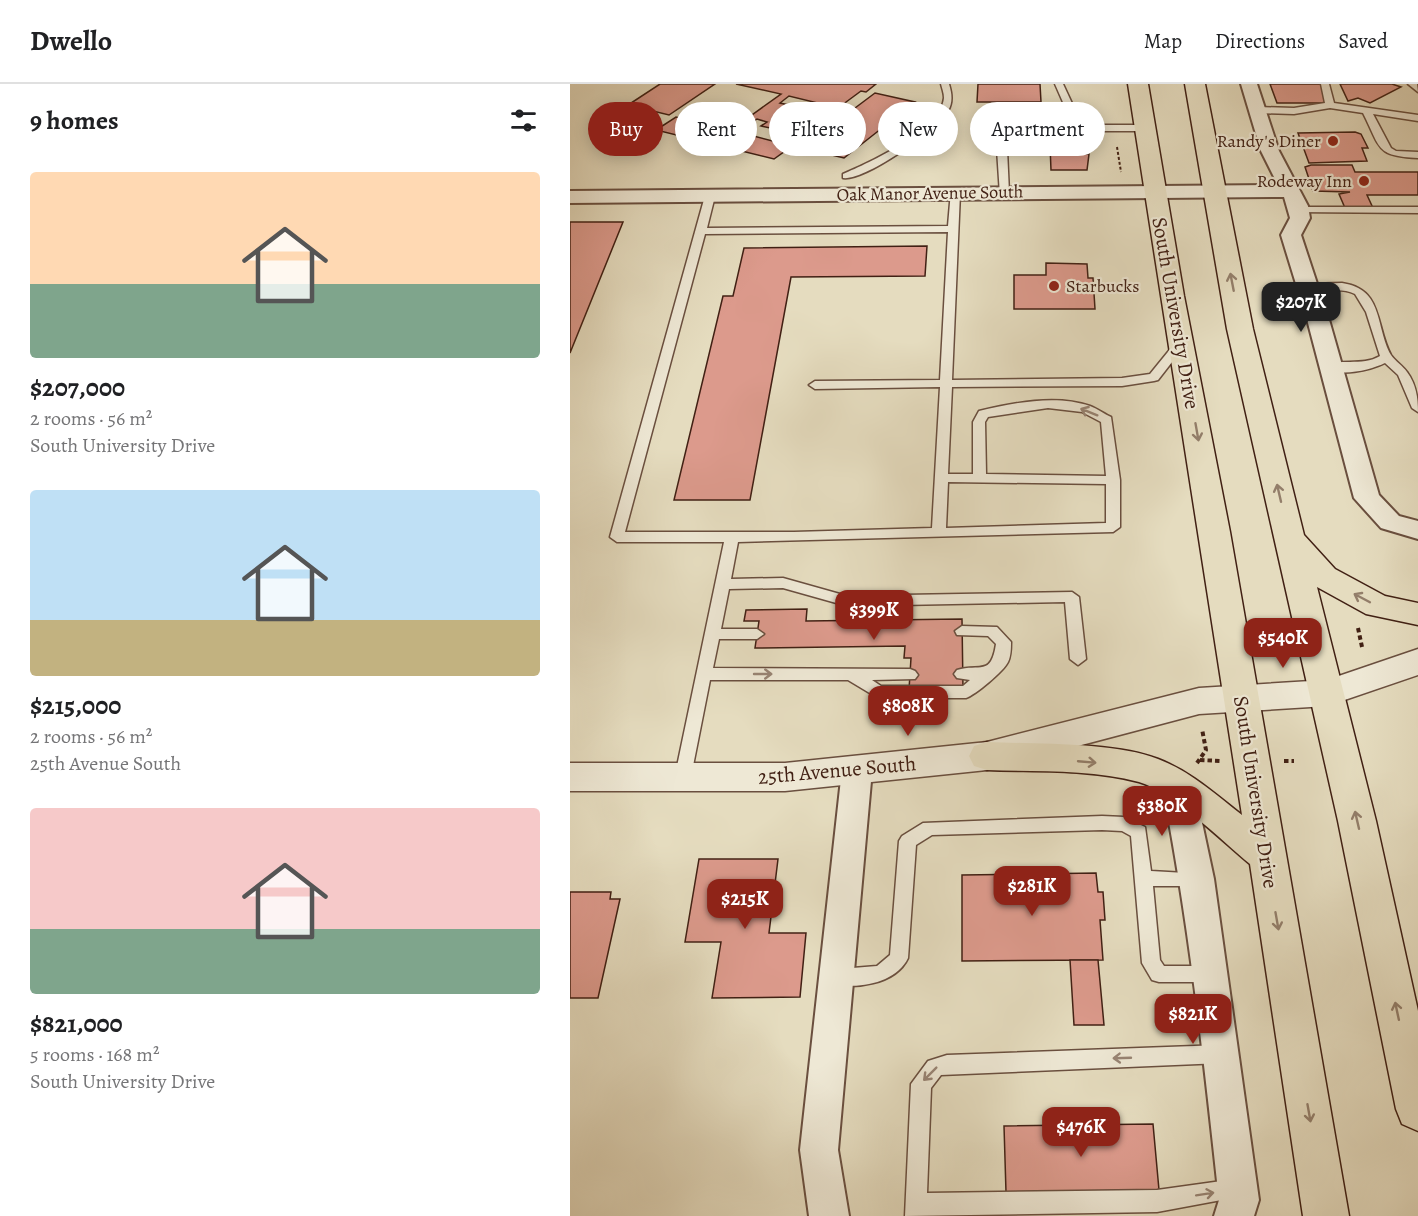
<!DOCTYPE html>
<html lang="en">
<head>
<meta charset="utf-8">
<style>
  :root { --surface:#fff; --page:#f6f6f6; --text:#202124; --muted:#757577; --line:#e0e0e0; --accent:#8f2418 }
  body { margin:0; font-family:Alegreya,serif; background:var(--page); color:var(--text); height:100vh; display:flex; flex-direction:column; font-size:22px; white-space:nowrap }
  * { box-sizing:border-box; margin:0 }
  p { font-size:20px; color:var(--muted) }
  .icon { flex:none; width:33px; height:33px; fill:none; stroke:currentColor; stroke-width:2; stroke-linecap:round; stroke-linejoin:round }
  .map { position:relative; flex:1; overflow:hidden }
  .sheet { display:flex; flex-direction:column; background:var(--surface); width:570px }
  .sheet>* { flex:none }
  .hud { position:absolute; left:18px; top:18px; width:570px; height:54px; display:flex; gap:12px }
  .price { position:absolute; translate:-50% -51px; padding:0 14px; border-radius:12px; background:var(--accent); color:#fff; font-size:20px; line-height:39px; filter:drop-shadow(0 2px 3px #0008) }
  .price::after { content:''; position:absolute; left:50%; top:36px; width:18px; height:14px; margin-left:-9px; background:inherit; clip-path:polygon(0 0,100% 0,50% 100%) }
  .price.current { background:#222; color:#fff }
  ul { padding:0; list-style:none }
  li { display:grid; align-content:center; gap:12px; height:318px; padding:0 30px }
  li span { display:grid; place-items:center; height:186px; border-radius:6px; color:#555 }
  li>.icon { margin-inline-start:auto }
  span .icon { width:108px; height:108px; fill:#fffc; stroke-width:1 }
  li b { font-size:26px }
  h2 { display:flex; justify-content:space-between; align-items:center; height:72px; padding:0 30px; font-size:26px }
  .pill { padding:0 21px; border-radius:27px; background:var(--surface); box-shadow:0 3px 15px #0003; font-size:21px; line-height:54px }
  .pill.current { background:var(--accent); color:#fff }
  header { display:flex; align-items:center; gap:36px; box-sizing:border-box; height:84px; padding:0 30px; background:var(--surface); border-bottom:2px solid var(--line) }
  header strong { font-size:28px }
  nav { display:flex; gap:33px; margin-inline-start:auto; font-size:21px }
  main { display:flex; flex:1; min-height:0 }
  .map>svg:first-child { display:block }
  .building { fill:#dc9a8c; stroke:#412014; stroke-width:1.5 }
  .lines { fill:none; stroke-linecap:round; stroke-linejoin:round }
  .service-casing { stroke:#6a4f3f; stroke-width:3 }
  .minor-casing { stroke:#6a4f3f; stroke-width:4 }
  .tertiary-casing { stroke:#6a4f3f; stroke-width:3 }
  .primary-casing { stroke:#412014; stroke-width:3 }
  .path-far1 { stroke:#412014; stroke-width:2; stroke-dasharray:3 2; stroke-linecap:butt }
  .path { stroke:#412014; stroke-width:4; stroke-dasharray:4.5 3; stroke-linecap:butt }
  .service { fill:#eee8d5; fill-rule:evenodd }
  .minor { fill:#eee8d5; fill-rule:evenodd }
  .tertiary { fill:#eee8d5; fill-rule:evenodd }
  .primary { fill:#e5dcbf; fill-rule:evenodd }
  .oneway { stroke:#937e6a }
  .oneway2 { stroke:#988474 }
  .poi-dot { fill:#8f2418; stroke:#eee8d5; stroke-width:2 }
  .labels { text-anchor:middle; stroke-width:4.5; stroke-linejoin:round; paint-order:stroke }
  .far-poi-label { font-size:18px; fill:#412014; stroke:#eee8d5; text-anchor:end }
  .far-street-label { font-size:18px; fill:#412014; stroke:#eee8d5 }
  .street-label { font-size:21px; fill:#412014; stroke:#eee8d5 }
</style>
</head>
<body>
<header>
<strong>Dwello</strong>
<nav><a>Map</a><a>Directions</a><a>Saved</a></nav>
</header>
<main>
<section class="sheet">
<h2>9 homes<svg class="icon" aria-label="filters" viewBox="0 0 24 24"><path d="M4 7h16M4 17h16"/><circle cx="9" cy="7" r="2"/><circle cx="15" cy="17" r="2"/></svg></h2>
<ul>
<li><span style="background:linear-gradient(#ffd9b3 60%,#7fa58c 0)"><svg class="icon" aria-label="home" viewBox="0 0 24 24"><path d="M3 11l9-7 9 7M6 9v11h12V9"/></svg></span><div><b>$207,000</b><p>2 rooms · 56 m²</p><p>South University Drive</p></div></li>
<li><span style="background:linear-gradient(#bfe0f5 70%,#c2b280 0)"><svg class="icon" aria-label="home" viewBox="0 0 24 24"><path d="M3 11l9-7 9 7M6 9v11h12V9"/></svg></span><div><b>$215,000</b><p>2 rooms · 56 m²</p><p>25th Avenue South</p></div></li>
<li><span style="background:linear-gradient(#f6c9c9 65%,#7fa58c 0)"><svg class="icon" aria-label="home" viewBox="0 0 24 24"><path d="M3 11l9-7 9 7M6 9v11h12V9"/></svg></span><div><b>$821,000</b><p>5 rooms · 168 m²</p><p>South University Drive</p></div></li>
</ul>
</section>
<div class="map">
<svg width="848" height="1132" viewBox="0 0 848 1132">
  <rect width="100%" height="100%" fill="#e5dcbf"/>
  <filter id="stains"><feTurbulence type="fractalNoise" baseFrequency=".00333" numOctaves="4"/><feColorMatrix values="0 0 0 0 .2 0 0 0 0 .09 0 0 0 0 .02 0 0 0 .5 -.17"/></filter>
  <radialGradient id="worn" r=".72"><stop offset=".6" stop-color="#630" stop-opacity="0"/><stop offset="1" stop-color="#630" stop-opacity=".3"/></radialGradient>
  <g class="building">
    <polygon points="90,0 145,0 99,31 58,21"/>
    <polygon points="166,0 306,0 296,8 291,7 268,24 219,12 210,19 273,33 305,9 345,18 274,74 232,64 262,41 250,39 236,49 211,41 205,45 191,42 197,38 187,35 168,48 222,62 204,75 86,46 106,33 161,46 211,10"/>
    <polygon points="408,0 470,0 471,18 407,18"/>
    <polygon points="700,0 751,0 759,19 707,19"/>
    <polygon points="770,0 822,0 831,3 800,19 788,14 778,17"/>
    <polygon points="785,48 791,50 798,64 792,64 797,77 739,79 728,49"/>
    <polygon points="504,60 515,61 516,70 519,70 517,86 481,86 480,61"/>
    <polygon points="741,81 782,81 785,88 848,88 848,111 797,111 803,124 775,124 769,110 780,108 743,107 735,83"/>
    <polygon points="0,138 53,138 0,269"/>
    <polygon points="357,162 355,192 221,193 180,416 104,416 153,212 163,212 174,164"/>
    <polygon points="476,179 517,180 518,194 523,194 525,225 444,225 444,191 476,191"/>
    <polygon points="237,525 236,537 392,535 393,605 339,606 341,574 334,574 335,562 185,564 189,537 174,537 176,526"/>
    <polygon points="129,775 208,775 199,849 236,849 230,913 142,914 151,858 115,858"/>
    <polygon points="526,789 528,808 533,808 535,836 530,836 533,876 392,877 392,791"/>
    <polygon points="0,808 41,808 40,815 50,815 28,914 0,914"/>
    <polygon points="500,876 528,876 534,941 504,941"/>
    <polygon points="583,1040 589,1106 436,1108 434,1042"/>
  </g>
  <g class="lines">
    <g class="service-casing">
      <g id="service">
        <path d="M371,0H379C382,10 383,18 378,27C366,47 295,97 273,94V90C299,79 371,46 374,14C374,9 372,4 371,0Z"/>
        <polygon points="485,0 493,0 512,41 575,41 580,44 575,47 465,47 449,50 437,65 439,109 430,111 427,65 443,46 465,41 503,41"/>
        <path d="M751,0H759L764,19L848,31V37L803,30L821,64L826,67L848,68V74C805,72 811,64 793,29L760,24L724,30L687,29L682,26L687,23L724,24L755,19Z"/>
        <polygon points="838,0 847,0 848,8"/>
        <path d="M381,107L390,109L382,296L552,294L580,290L606,258L610,257L616,260L588,296L584,297L552,302L382,303L378,390H403V338L409,327C443,319 486,310 520,322C528,325 534,330 541,333L550,396V443L543,448L168,458L161,495L213,494L277,512L502,508L509,513L516,575L508,581L500,575L495,518L277,522L213,504L159,505L151,545H187L194,550L187,555H149L143,584L340,585L345,587L348,591L345,595L302,596L311,602H393L400,596L387,594L384,590L387,586C410,579 421,593 426,560L418,552L387,551L385,547L392,542L427,543L441,558C441,564 441,572 438,578C434,587 405,611 396,614H308L278,596H140L121,692L119,697L113,699L107,697L105,692L154,458H47L40,453L135,112L140,109L145,112L137,144L378,142ZM378,148L370,296L245,297L239,301L245,305L370,303L362,444L224,448H55L135,150ZM478,324L512,328L531,338L536,392L416,390L415,338L418,333ZM378,398L536,400V439L376,444Z"/>
        <polygon points="729,123 848,123 848,129 725,128 725,124"/>
        <path d="M772,199C814,205 805,242 821,271C825,277 833,282 837,288C846,300 848,313 848,328L842,324L828,291L815,279C801,286 768,294 755,283C767,273 792,283 810,272L796,228L785,210C769,201 744,212 732,203L738,200Z"/>
        <path d="M532,732L554,733L575,743L581,787L633,790L636,795L633,800L627,802H583L590,876L594,882H639L646,884L648,890L646,896L639,898H589L582,896L572,879L561,752L552,747L532,746L362,751L346,761L338,874C326,900 284,907 258,898L256,892L258,886L307,882L320,871L329,757L332,752L353,739Z"/>
        <polygon points="652,961 659,963 662,970 659,977 652,979 371,991 361,1004 357,1109 587,1106 666,1095 673,1098 676,1105 673,1112 587,1128 335,1132 341,1000 358,977 377,971"/>
      </g>
    </g>
    <g class="minor-casing">
      <g id="minor">
        <polygon points="671,0 687,0 709,67 738,122 740,134 731,151 760,239 809,411 829,432 848,437 848,455 811,444 784,414 738,239 711,151 720,134 714,113 0,119 0,107 708,101 691,67"/>
        <polygon points="287,674 298,677 302,686 268,1066 279,1132 239,1132 230,1066 272,686 276,677"/>
        <path d="M608,688L619,692L624,701L644,795L689,1116L684,1132H644L649,1116C634,977 619,838 592,701L597,692Z"/>
      </g>
    </g>
    <g class="tertiary-casing">
      <polygon id="tertiary" points="848,565 848,591 757,622 629,630 417,686 215,707 0,707 0,679 215,679 417,658 629,604 757,596"/>
    </g>
    <g class="primary-casing">
      <g id="primary">
        <path d="M558,0H578L614,212L660,448L779,1132H733L680,780C652,757 602,707 569,698C521,685 466,688 417,686L404,682L399,672L404,662L417,658C464,660 545,658 588,675C620,687 645,710 672,731Z"/>
        <polygon points="615,0 635,0 683,245 734,451 765,485 815,512 848,519 848,541 796,530 747,503 806,737 848,927 848,1047 832,1040 826,1025 768,737 657,245"/>
      </g>
    </g>
    <polyline class="path-far1" points="547,63 551,88"/>
    <g class="path">
      <polyline points="788,544 792,563"/>
      <polyline points="630,676 650,677"/>
      <polyline points="714,677 724,677"/>
      <polyline points="627,679 636,666 632,645"/>
    </g>
    <use href="#service" class="service"/>
    <use href="#minor" class="minor"/>
    <use href="#tertiary" class="tertiary"/>
    <use href="#primary" class="primary"/>
  </g>
  <defs><path id="oneway-shaft" d="M-6 0H5M1.5-3L5.5 0L1.5 3" fill="none" stroke-width="1.6" stroke-linecap="round" stroke-linejoin="round" transform="scale(1.5)"/></defs>
  <g class="oneway">
    <use href="#oneway-shaft" transform="translate(662 198) rotate(-101)"/>
    <use href="#oneway-shaft" transform="translate(627 348) rotate(80)"/>
    <use href="#oneway-shaft" transform="translate(709 409) rotate(-103)"/>
    <use href="#oneway-shaft" transform="translate(792 514) rotate(-152)"/>
    <use href="#oneway-shaft" transform="translate(517 678) rotate(5)"/>
    <use href="#oneway-shaft" transform="translate(787 736) rotate(-103)"/>
    <use href="#oneway-shaft" transform="translate(707 837) rotate(80)"/>
    <use href="#oneway-shaft" transform="translate(827 927) rotate(-102)"/>
    <use href="#oneway-shaft" transform="translate(739 1029) rotate(80)"/>
  </g>
  <g class="oneway2">
    <use href="#oneway-shaft" transform="translate(519 328) rotate(-158)"/>
    <use href="#oneway-shaft" transform="translate(193 590)"/>
    <use href="#oneway-shaft" transform="translate(552 974) rotate(178)"/>
    <use href="#oneway-shaft" transform="translate(360 990) rotate(135)"/>
    <use href="#oneway-shaft" transform="translate(635 1110) rotate(-9)"/>
  </g>
  <g class="poi-dot">
    <circle cx="763" cy="57" r="6"/>
    <circle cx="794" cy="97" r="6"/>
    <circle cx="484" cy="202" r="6"/>
  </g>
  <g class="labels">
    <g class="far-poi-label">
      <text x="751" y="63">Randy's Diner</text>
      <text x="782" y="103">Rodeway Inn</text>
      <text x="496" y="208" text-anchor="start">Starbucks</text>
    </g>
    <g class="far-street-label">
      <text transform="translate(360 109) rotate(-1)" y="6">Oak Manor Avenue South</text>
    </g>
    <g class="street-label">
      <text transform="translate(606 229) rotate(80)" y="7">South University Drive</text>
      <text transform="translate(267 686) rotate(-5)" y="7">25th Avenue South</text>
      <text transform="translate(686 708) rotate(81)" y="7">South University Drive</text>
    </g>
  </g>
  <rect width="100%" height="100%" filter="url(#stains)"/>
  <rect width="100%" height="100%" fill="url(#worn)"/>
</svg>
<b class="price current" style="left:731px;top:249px">$207K</b>
<b class="price" style="left:304px;top:557px">$399K</b>
<b class="price" style="left:713px;top:585px">$540K</b>
<b class="price" style="left:338px;top:653px">$808K</b>
<b class="price" style="left:592px;top:753px">$380K</b>
<b class="price" style="left:462px;top:833px">$281K</b>
<b class="price" style="left:175px;top:846px">$215K</b>
<b class="price" style="left:623px;top:961px">$821K</b>
<b class="price" style="left:511px;top:1074px">$476K</b>
<div class="hud">
<a class="pill current">Buy</a>
<a class="pill">Rent</a>
<a class="pill">Filters</a>
<a class="pill">New</a>
<a class="pill">Apartment</a>
</div>
</div>
</main>
</body>
</html>
